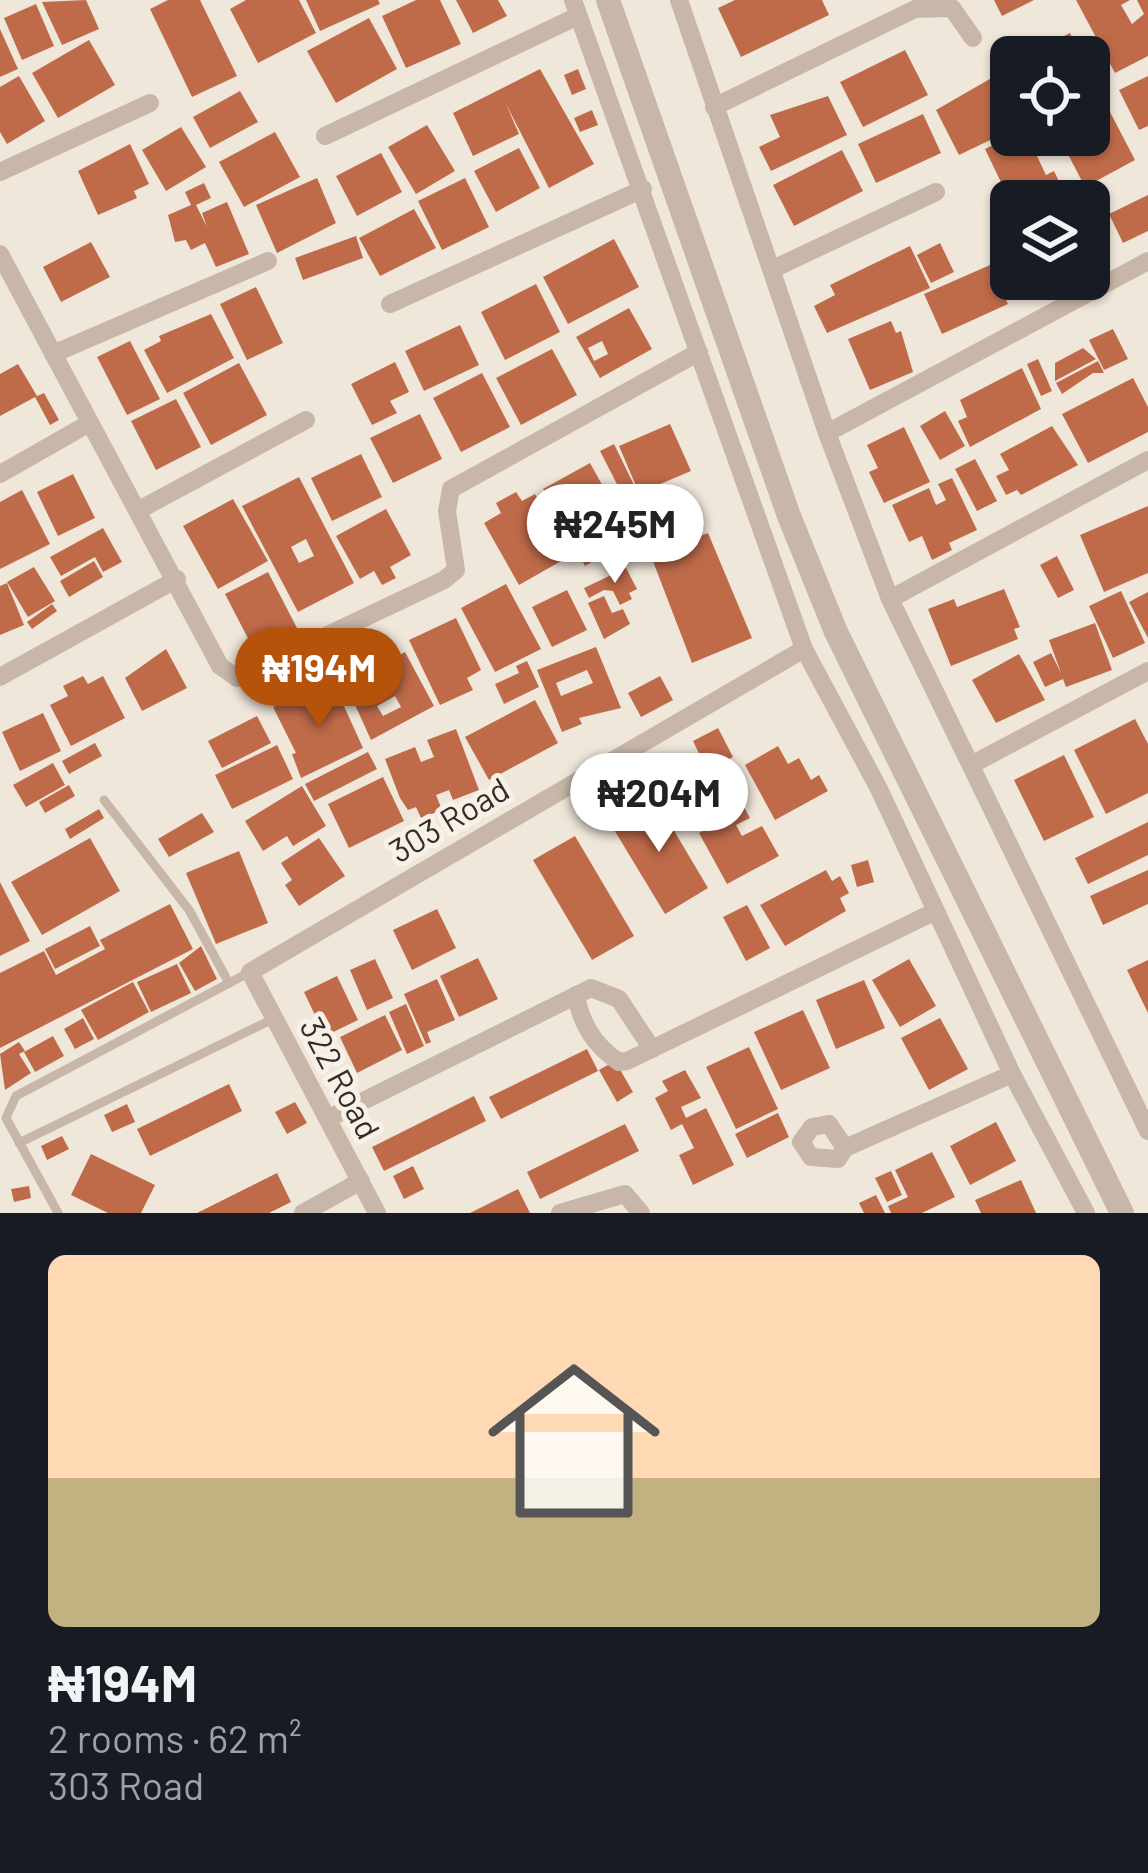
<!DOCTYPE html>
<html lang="en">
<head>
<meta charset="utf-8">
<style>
  :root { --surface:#171b24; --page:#20242c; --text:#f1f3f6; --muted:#9ea1a6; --accent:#b45309 }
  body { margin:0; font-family:Barlow,sans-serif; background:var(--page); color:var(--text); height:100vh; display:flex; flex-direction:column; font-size:45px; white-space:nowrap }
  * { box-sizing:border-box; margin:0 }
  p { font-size:39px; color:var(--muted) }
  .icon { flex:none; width:66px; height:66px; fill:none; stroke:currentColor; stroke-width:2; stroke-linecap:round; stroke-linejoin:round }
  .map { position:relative; height:1213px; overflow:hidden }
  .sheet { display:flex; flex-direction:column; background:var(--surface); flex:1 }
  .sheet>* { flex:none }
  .buttons { position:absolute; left:990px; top:36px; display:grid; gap:24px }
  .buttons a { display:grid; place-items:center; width:120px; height:120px; border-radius:18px; background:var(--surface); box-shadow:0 3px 9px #0004; font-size:60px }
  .price { position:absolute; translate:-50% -102px; padding:0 27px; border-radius:42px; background:#fff; color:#222; font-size:39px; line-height:78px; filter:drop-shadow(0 3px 6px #0008) }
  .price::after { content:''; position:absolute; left:50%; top:72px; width:36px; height:27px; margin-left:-18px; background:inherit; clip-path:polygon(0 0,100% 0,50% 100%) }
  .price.current { background:var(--accent); color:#fff }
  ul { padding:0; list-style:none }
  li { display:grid; align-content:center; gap:24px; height:636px; padding:0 48px }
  li span { display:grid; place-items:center; height:372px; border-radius:18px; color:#555 }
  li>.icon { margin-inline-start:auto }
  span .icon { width:216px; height:216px; fill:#fffc; stroke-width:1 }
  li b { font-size:51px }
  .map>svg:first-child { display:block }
  .building { fill:#bf6b4a; fill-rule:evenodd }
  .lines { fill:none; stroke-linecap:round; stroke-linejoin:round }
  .service { stroke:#c8b7a8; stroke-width:9 }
  .minor { stroke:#c8b7a8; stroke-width:18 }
  .tertiary { stroke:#c8b7a8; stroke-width:24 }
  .labels { text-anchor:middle; stroke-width:10; stroke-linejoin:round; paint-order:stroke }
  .street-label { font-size:33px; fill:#352c28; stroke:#f8f1e7 }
</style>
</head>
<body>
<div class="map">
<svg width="1148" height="1213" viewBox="0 0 1148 1213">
  <rect width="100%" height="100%" fill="#f0e7db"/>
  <g class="building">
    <polygon points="86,0 99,29 62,45 42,2"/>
    <polygon points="168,0 200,0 237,76 192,97 150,9"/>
    <polygon points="246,0 299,0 316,33 258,63 230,9"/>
    <polygon points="306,0 378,0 380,4 320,31"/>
    <polygon points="416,0 440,0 461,44 406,68 382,16"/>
    <polygon points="456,0 498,0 507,16 473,33"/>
    <polygon points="735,0 822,0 829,15 741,57 718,8"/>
    <polygon points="994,0 1034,0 1002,16"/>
    <polygon points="1076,0 1130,0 1121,5 1132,24 1144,14 1137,0 1148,0 1148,56 1115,73"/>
    <polygon points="36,4 54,46 22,60 4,18"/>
    <polygon points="369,18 397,69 336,103 307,51"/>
    <polygon points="0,29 18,69 0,77"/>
    <polygon points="1070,33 1082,57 1021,57"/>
    <polygon points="89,40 115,85 58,118 32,73"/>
    <polygon points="905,50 928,95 863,127 840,82"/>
    <polygon points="540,69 594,164 549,188 506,104 519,134 473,156 453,113"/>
    <polygon points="578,69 586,89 572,95 564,75"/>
    <polygon points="19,76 45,121 7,144 0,132 0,87"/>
    <polygon points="995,76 1011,109 1011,130 959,155 936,110"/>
    <polygon points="1148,76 1148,126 1139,130 1119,90"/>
    <polygon points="240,91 258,122 210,148 193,117"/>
    <polygon points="828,96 847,135 771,171 759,147 780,137 770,115"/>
    <polygon points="592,110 598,125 580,132 574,118"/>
    <polygon points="1110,112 1135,160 1085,187 1059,137 1089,135 1089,122"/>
    <polygon points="923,114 941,153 876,183 858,144"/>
    <polygon points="427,125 455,171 416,194 388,147"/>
    <polygon points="181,127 206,167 166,191 142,150"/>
    <polygon points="275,132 300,177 244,207 219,162"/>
    <polygon points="1013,135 1027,135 1046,175 1054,171 1064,192 1046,201 1010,201 985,149"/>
    <polygon points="130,144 149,184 134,191 137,198 98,215 78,171"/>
    <polygon points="519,148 540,188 496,212 474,171"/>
    <polygon points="842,150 863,191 794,226 773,185"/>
    <polygon points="381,153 402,192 357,216 336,176"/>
    <polygon points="317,178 336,223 277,253 256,205"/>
    <polygon points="465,178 489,227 442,250 418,201"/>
    <polygon points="204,183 211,198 196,205 207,227 202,213 227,202 249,254 216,267 205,243 191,250 186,240 175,242 168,215 191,205 185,192"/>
    <polygon points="1148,195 1148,231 1123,243 1109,214"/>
    <polygon points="414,209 436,248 380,276 359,238"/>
    <polygon points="356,236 363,258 303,280 295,258"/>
    <polygon points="614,239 639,287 568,324 543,277"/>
    <polygon points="91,242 110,277 61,302 43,267"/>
    <polygon points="940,243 954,272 931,283 917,255"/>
    <polygon points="910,246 930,288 827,333 814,306 835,295 830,285"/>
    <polygon points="990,265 1008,304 942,334 924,294"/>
    <polygon points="536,284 560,332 505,360 481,312"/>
    <polygon points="256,287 283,343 247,360 220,304"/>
    <path d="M629,308L652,349L600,378L576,337ZM602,341L608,354L594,361L588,348Z"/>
    <polygon points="211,314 234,358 167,393 144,350 161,341 159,336"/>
    <polygon points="891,321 896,333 901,331 913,372 870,390 848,339"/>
    <polygon points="460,325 479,365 424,391 405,351"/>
    <polygon points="1113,329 1128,359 1104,370 1089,340"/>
    <polygon points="130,341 160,399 127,415 97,357"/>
    <polygon points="1083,348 1096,359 1055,381 1055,363"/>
    <polygon points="552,349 577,395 521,425 496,378"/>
    <polygon points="1038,359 1052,391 1041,396 1027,364"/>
    <polygon points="1098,361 1104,373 1093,373 1062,394 1056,383"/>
    <polygon points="395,362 409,392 390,401 397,413 372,425 351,384"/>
    <polygon points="239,363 267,415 211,445 183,393"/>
    <polygon points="18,364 37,396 0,416 0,374"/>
    <polygon points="1022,368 1041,409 970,447 958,421 967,417 960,400"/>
    <polygon points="482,373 510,427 461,452 433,398"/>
    <polygon points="1133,378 1148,407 1148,432 1088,463 1062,414"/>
    <polygon points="44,393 59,420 50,425 35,397"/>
    <polygon points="176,399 201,447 156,470 131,421"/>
    <polygon points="945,411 965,446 940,460 920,426"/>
    <polygon points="420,414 442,459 393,483 370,438"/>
    <polygon points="670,424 691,471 639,493 619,446"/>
    <polygon points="1052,426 1078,465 1021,495 1017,490 1006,495 996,476 1009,470 1000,454"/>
    <polygon points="904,427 930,482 884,503 869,472 878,468 867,445"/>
    <polygon points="614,444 634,485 621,492 600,451"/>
    <polygon points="361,454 382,497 332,521 311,478"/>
    <polygon points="975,459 997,501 977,511 955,469"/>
    <polygon points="590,463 615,508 568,534 543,489"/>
    <polygon points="73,474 95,518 58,536 37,492"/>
    <path d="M299,477L354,583L298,612L242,506ZM306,539L314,556L299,563L291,547Z"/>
    <polygon points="952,478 977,530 949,543 952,550 932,560 922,536 909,542 892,505 929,488 936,505 946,500 938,484"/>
    <polygon points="669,487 683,514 640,536 626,509"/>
    <polygon points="22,490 50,544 0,569 0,502"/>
    <polygon points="516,492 522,501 535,494 570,556 519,585 484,523 501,513 496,503"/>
    <polygon points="233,499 268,561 218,589 183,526"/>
    <polygon points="1148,506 1148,573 1104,592 1080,535"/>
    <polygon points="386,509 411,555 390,567 396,578 382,585 374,571 360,579 336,536"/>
    <polygon points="617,513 629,539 585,566 570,535"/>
    <polygon points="683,518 690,530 665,545 658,533"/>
    <polygon points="103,528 122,562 103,572 95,557 61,576 50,557"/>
    <polygon points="708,533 752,638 692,663 651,556"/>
    <polygon points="1057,556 1074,590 1058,598 1040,565"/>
    <polygon points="94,561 103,577 69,597 60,581"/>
    <polygon points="34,567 55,601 28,617 7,582"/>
    <polygon points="626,568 637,589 629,593 632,599 620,605 613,591 604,590 589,598 584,588"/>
    <polygon points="268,572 297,628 254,650 225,594"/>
    <polygon points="7,583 24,625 0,635 0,586"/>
    <polygon points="506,584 541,649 495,672 461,608"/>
    <polygon points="1004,589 1020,627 1014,629 1018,639 951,666 928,609 954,599 957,607"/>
    <polygon points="567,590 587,630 552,647 532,607"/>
    <polygon points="1121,591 1145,643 1113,658 1089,606"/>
    <polygon points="1148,592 1148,638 1129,602"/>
    <polygon points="604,596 612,613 623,609 630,624 604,639 588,603"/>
    <polygon points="52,604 57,611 32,629 27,622"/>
    <polygon points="456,618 481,670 467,678 473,690 440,705 409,640"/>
    <polygon points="1095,623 1112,670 1066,687 1063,679 1045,687 1033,662 1051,653 1061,673 1049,640"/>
    <path d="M596,647L621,708L579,718L582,724L562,732L537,670ZM587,670L593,683L561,696L556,683Z"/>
    <polygon points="166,649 187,688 142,711 125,678"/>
    <path d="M405,652L434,706L371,740L346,685ZM395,696L401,707L383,716L377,706Z"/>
    <polygon points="1019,654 1045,700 996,723 972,680"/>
    <polygon points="527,661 539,687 504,704 495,684 519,673 516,666"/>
    <polygon points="83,676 88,684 103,676 125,718 71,746 50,705 68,696 63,686"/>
    <polygon points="660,676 673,700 641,717 628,693"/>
    <polygon points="333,682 363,748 301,778 292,754 296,753 273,707 311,696 310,692"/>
    <polygon points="535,700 558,743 489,780 465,737"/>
    <polygon points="43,713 61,751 20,771 2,732"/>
    <polygon points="257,716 271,743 222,768 208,741"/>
    <polygon points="1135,719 1148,744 1148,793 1106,814 1074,750"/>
    <polygon points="718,728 733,757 707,770 693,741"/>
    <polygon points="456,729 479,790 453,800 449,790 436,795 442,810 421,818 416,807 408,810 400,798 385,759 415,747 421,762 434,757 427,740"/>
    <polygon points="95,743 102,756 69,774 62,761"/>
    <polygon points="277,745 293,779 232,809 215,775"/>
    <polygon points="778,746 788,764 799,758 811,780 819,775 828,791 775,820 745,765"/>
    <polygon points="368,752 377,769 314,801 305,784"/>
    <polygon points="1064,755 1094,817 1044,841 1014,780"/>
    <polygon points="53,763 65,785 26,807 13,785"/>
    <polygon points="383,777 404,821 349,848 328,804"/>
    <polygon points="731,784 750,818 736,825 742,836 762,826 779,856 727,884 699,833 720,822 714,812 693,824 685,809"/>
    <polygon points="69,785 75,796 45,813 39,802"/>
    <polygon points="302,786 326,826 293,846 287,836 263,851 245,821"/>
    <polygon points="654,797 708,888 665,914 610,823"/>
    <polygon points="99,809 104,818 70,839 65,829"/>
    <polygon points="202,813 214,832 169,857 158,839"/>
    <polygon points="1148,822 1148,855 1088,884 1075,858"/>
    <polygon points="575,836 634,936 592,960 533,860"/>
    <polygon points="90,838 120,891 42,935 11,882"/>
    <polygon points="319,838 345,876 299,906 285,885 292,880 281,863"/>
    <polygon points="239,851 268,923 216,944 186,873"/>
    <polygon points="868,860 874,882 857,887 851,865"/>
    <polygon points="826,870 832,881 840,876 849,893 840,898 846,911 785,946 760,905"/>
    <polygon points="1148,870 1148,904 1103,925 1090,896"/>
    <polygon points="0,882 30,941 0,956"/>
    <polygon points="170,904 193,949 0,1048 0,973 44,951 56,975 105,949 100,940"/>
    <polygon points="747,905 770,948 746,961 723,917"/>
    <polygon points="437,909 456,948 412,970 393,930"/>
    <polygon points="90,926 100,946 55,969 45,949"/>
    <polygon points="201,946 217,979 195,991 179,963"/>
    <polygon points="478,958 498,999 459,1017 440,976"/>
    <polygon points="375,959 393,998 367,1010 350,970"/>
    <polygon points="909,959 936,1006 900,1027 872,980"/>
    <polygon points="1148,960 1148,1013 1127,970"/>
    <polygon points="177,964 191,993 151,1012 137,982"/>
    <polygon points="337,976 358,1020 325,1036 304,992"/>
    <polygon points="437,979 455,1020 427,1032 431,1042 426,1044 404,994"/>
    <polygon points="864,980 885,1028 836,1049 816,1000"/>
    <polygon points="133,982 149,1012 98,1040 81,1010"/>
    <polygon points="406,1004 424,1046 407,1054 389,1012"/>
    <polygon points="803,1010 830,1068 781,1090 754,1032"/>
    <polygon points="385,1015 402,1050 357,1073 340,1037"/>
    <polygon points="83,1018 94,1039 75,1049 64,1029"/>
    <polygon points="940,1018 968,1069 929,1090 901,1038"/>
    <polygon points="53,1036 64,1056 35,1072 24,1052"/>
    <polygon points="19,1042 25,1051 19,1054 31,1073 5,1090 0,1054"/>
    <polygon points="749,1047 778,1109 736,1129 706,1067"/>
    <polygon points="587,1049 598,1071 501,1119 489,1097"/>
    <polygon points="615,1061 633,1092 617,1102 599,1070"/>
    <polygon points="685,1070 701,1098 681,1107 686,1118 706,1108 734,1165 693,1185 679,1155 694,1148 682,1124 671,1130 655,1098 668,1091 662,1081"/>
    <polygon points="229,1084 242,1111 150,1156 137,1129"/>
    <polygon points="474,1096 486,1121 384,1171 372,1147"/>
    <polygon points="295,1102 307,1123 287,1134 275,1112"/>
    <polygon points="127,1104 135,1122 112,1132 104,1115"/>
    <polygon points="778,1113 789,1137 747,1158 735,1134"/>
    <polygon points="996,1122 1016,1161 970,1185 950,1146"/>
    <polygon points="625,1124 639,1151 540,1199 527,1172"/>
    <polygon points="62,1136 69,1149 47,1160 41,1146"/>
    <polygon points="932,1152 955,1197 922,1213 891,1213 888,1206 908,1197 895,1170"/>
    <polygon points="91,1154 155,1185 141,1213 108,1213 71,1195"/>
    <polygon points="413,1166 424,1189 404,1199 393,1176"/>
    <polygon points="891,1171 902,1195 887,1202 875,1178"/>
    <polygon points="277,1173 291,1202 269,1213 197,1213"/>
    <polygon points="1021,1180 1036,1213 981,1213 975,1200"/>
    <polygon points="29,1186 31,1198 14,1202 11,1189"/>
    <polygon points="518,1189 530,1213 470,1213"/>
    <polygon points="876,1195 885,1213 864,1213 859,1203"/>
  </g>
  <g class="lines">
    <g class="service">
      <polyline points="104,800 189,910 229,983"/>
      <polyline points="19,1143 273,1019"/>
      <polyline points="58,1213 6,1118 16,1096 250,972"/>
    </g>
    <g class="minor">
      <polyline points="573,0 804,649 879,789 1012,1074 1086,1213"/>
      <polyline points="679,0 827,433 890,599 1148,1131"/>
      <polyline points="714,107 915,9 952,8 973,38"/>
      <polyline points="325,136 578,16"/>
      <polyline points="0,172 150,103"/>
      <polyline points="0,254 220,666 237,678 444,580 456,570 447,511 451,489 699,352"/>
      <polyline points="773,269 936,192"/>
      <polyline points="390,304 643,189"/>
      <polyline points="53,354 268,261"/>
      <polyline points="827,433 1148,261"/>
      <polyline points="0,474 88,424"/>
      <polyline points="139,510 306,420"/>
      <polyline points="890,599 1148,460"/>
      <polyline points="0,677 177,579"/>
      <polyline points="971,765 1148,671"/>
      <path d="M576,995C581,1024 594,1045 619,1062L627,1061L934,912"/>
      <polyline points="329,1118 591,988 619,999 652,1049"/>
      <polyline points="845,1148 829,1124 812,1127 801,1142 811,1157 838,1159 845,1148 1012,1074"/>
      <polyline points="303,1213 361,1181"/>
      <polyline points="377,1213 250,972 804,649"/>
      <polyline points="560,1213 625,1194 641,1213"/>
    </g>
    <polyline class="tertiary" points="608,0 789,516 836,632 1122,1213"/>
  </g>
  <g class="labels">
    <g class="street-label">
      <text transform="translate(449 820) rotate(-31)" y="12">303 Road</text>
      <text transform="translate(340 1078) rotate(62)" y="12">322 Road</text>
    </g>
  </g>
</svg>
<div class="buttons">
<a><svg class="icon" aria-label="locate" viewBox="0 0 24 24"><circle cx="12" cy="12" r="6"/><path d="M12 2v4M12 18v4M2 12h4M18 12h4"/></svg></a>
<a><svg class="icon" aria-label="layers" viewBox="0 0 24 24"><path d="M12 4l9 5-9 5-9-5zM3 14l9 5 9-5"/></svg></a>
</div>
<b class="price" style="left:615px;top:586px">₦245M</b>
<b class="price current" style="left:319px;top:730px">₦194M</b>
<b class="price" style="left:659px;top:855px">₦204M</b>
</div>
<section class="sheet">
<ul>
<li><span style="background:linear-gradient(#ffd9b3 60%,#c2b280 0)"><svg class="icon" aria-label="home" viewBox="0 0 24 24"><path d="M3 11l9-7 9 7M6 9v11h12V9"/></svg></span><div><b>₦194M</b><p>2 rooms · 62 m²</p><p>303 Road</p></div></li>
</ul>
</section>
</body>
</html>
